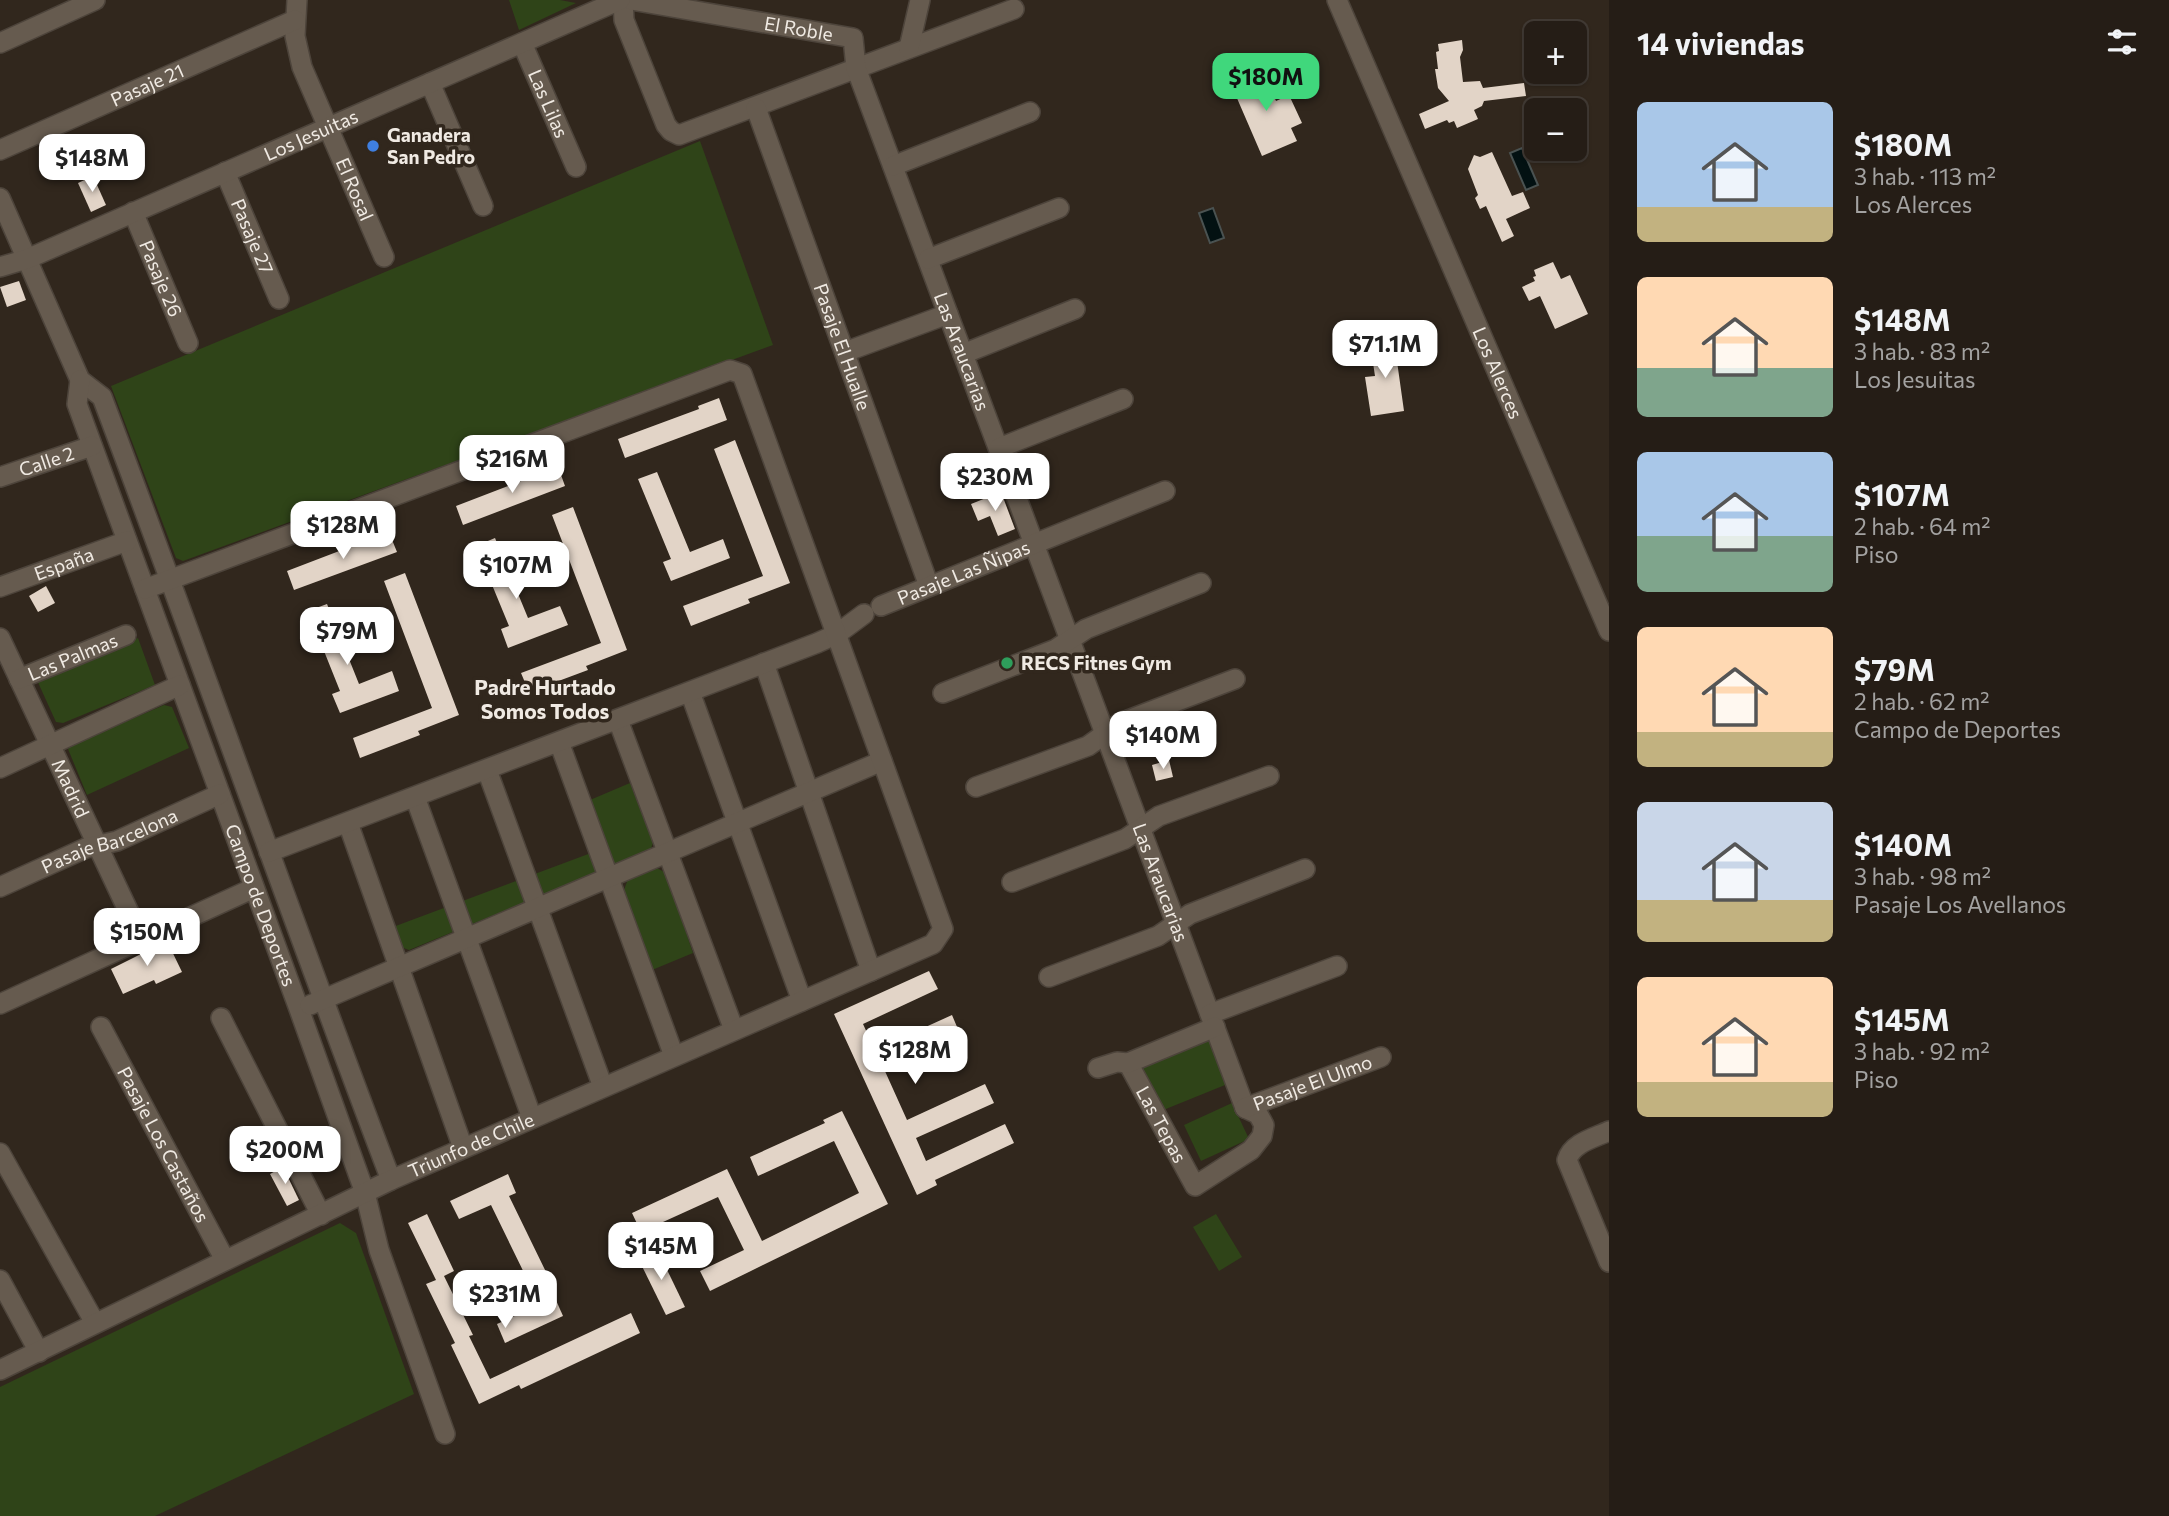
<!DOCTYPE html>
<html lang="es">
<head>
<meta charset="utf-8">
<style>
  :root { --surface:#251d16; --page:#312a23; --text:#f1f3f6; --muted:#a3a2a1; --line:#423b35; --accent:#40d77c }
  body { margin:0; font-family:Commissioner,sans-serif; background:var(--page); color:var(--text); height:100vh; display:flex; flex-direction:column; font-size:26px; white-space:nowrap }
  * { box-sizing:border-box; margin:0 }
  p { font-size:23px; color:var(--muted) }
  .icon { flex:none; width:38px; height:38px; fill:none; stroke:currentColor; stroke-width:2; stroke-linecap:round; stroke-linejoin:round }
  .map { position:relative; flex:1; overflow:hidden }
  .sheet { display:flex; flex-direction:column; background:var(--surface); width:560px }
  .sheet>* { flex:none }
  .controls { position:absolute; left:1524px; top:21px; display:grid; gap:14px }
  .controls a { display:grid; place-items:center; width:63px; height:63px; border-radius:10px; background:var(--surface); box-shadow:0 2px 5px #0004,0 0 0 2px var(--line); font-size:35px }
  .price { position:absolute; translate:-50% -60px; padding:0 16px; border-radius:14px; background:#fff; color:#222; font-size:23px; line-height:46px; filter:drop-shadow(0 2px 4px #0008) }
  .price::after { content:''; position:absolute; left:50%; top:42px; width:21px; height:16px; margin-left:-10px; background:inherit; clip-path:polygon(0 0,100% 0,50% 100%) }
  .price.active { background:var(--accent); color:#111 }
  ul { padding:0; list-style:none }
  li { display:flex; align-items:center; gap:21px; height:175px; padding:0 28px }
  li span { display:grid; place-items:center; flex:none; width:196px; height:140px; border-radius:10px; color:#555 }
  li>.icon { margin-inline-start:auto }
  span .icon { width:84px; height:84px; fill:#fffc; stroke-width:1 }
  li b { font-size:30px }
  h2 { display:flex; justify-content:space-between; align-items:center; height:84px; padding:0 28px; font-size:30px }
  main { display:flex; flex:1; min-height:0 }
  .map>svg:first-child { display:block }
  .green { fill:#2f4418 }
  .water { fill:#031112; stroke:#4a5251; stroke-width:2 }
  .building { fill:#e2d4c7 }
  .lines { fill:none; stroke-linecap:round; stroke-linejoin:round }
  .minor-casing { stroke:#4d443b; stroke-width:22 }
  .minor { stroke:#665b4f; stroke-width:19 }
  .shop-dot { fill:#3f7fe0; stroke:#31271d; stroke-width:2.5 }
  .leisure-dot { fill:#2e9e5b; stroke:#31271d; stroke-width:2.5 }
  .labels { text-anchor:middle; stroke-width:7; stroke-linejoin:round; paint-order:stroke }
  .street-label { font-size:19px; fill:#f0eae3; stroke:#31271d }
  .poi-label { font-size:19px; font-weight:bold; fill:#f0eae3; stroke:#31271d; text-anchor:start }
  .neighbourhood-label { font-size:21px; font-weight:bold; fill:#f0eae3; stroke:#31271d }
</style>
</head>
<body>
<main>
<div class="map">
<svg width="1609" height="1516" viewBox="0 0 1609 1516">
  <rect width="100%" height="100%" fill="#31271d"/>
  <g class="green">
    <polygon points="509,0 560,0 576,3 519,30"/>
    <polygon points="700,141 773,345 183,561 176,558 111,386"/>
    <polygon points="138,638 155,685 63,723 56,722 36,678"/>
    <polygon points="164,705 172,707 189,748 87,795 68,749 70,746"/>
    <polygon points="630,783 653,843 650,851 409,950 401,947 393,927 607,847 590,800"/>
    <polygon points="655,867 666,873 693,953 652,970 624,890 628,879"/>
    <polygon points="1211,1037 1230,1083 1156,1113 1138,1067"/>
    <polygon points="1232,1103 1249,1139 1201,1161 1184,1125"/>
    <polygon points="1216,1214 1242,1257 1219,1271 1193,1227"/>
    <polygon points="340,1223 356,1233 414,1394 155,1516 0,1516 0,1387"/>
  </g>
  <g class="water">
    <polygon points="1522,148 1538,185 1526,190 1510,153"/>
    <polygon points="1213,208 1224,238 1210,243 1199,213"/>
  </g>
  <g class="building">
    <polygon points="1462,40 1463,50 1460,57 1463,82 1480,81 1483,88 1524,83 1526,96 1484,101 1482,106 1474,110 1478,119 1457,128 1454,121 1449,123 1447,120 1425,129 1419,114 1449,101 1438,88 1435,69 1438,69 1436,52 1439,51 1438,44"/>
    <polygon points="1262,69 1276,101 1289,95 1302,123 1291,128 1297,141 1262,156 1230,82"/>
    <polygon points="1492,152 1512,196 1523,192 1530,208 1506,219 1514,236 1502,242 1486,206 1480,209 1475,198 1478,195 1468,169 1474,155 1480,157"/>
    <polygon points="93,176 106,205 91,212 78,183"/>
    <polygon points="1553,262 1561,279 1570,275 1588,314 1555,329 1540,296 1529,301 1522,287 1535,281 1533,277 1536,276 1534,270"/>
    <polygon points="19,281 26,300 7,307 0,287"/>
    <polygon points="1394,340 1404,411 1371,416 1365,377 1375,376 1370,343"/>
    <polygon points="719,398 727,420 625,458 618,439 699,409 698,406"/>
    <polygon points="735,440 790,583 748,599 750,603 691,626 683,606 763,576 714,449"/>
    <polygon points="557,464 565,486 463,525 456,506 537,475 536,472"/>
    <polygon points="657,472 690,552 723,539 730,558 671,581 663,562 671,559 638,479"/>
    <polygon points="1001,492 1015,529 998,536 990,516 978,521 971,504"/>
    <polygon points="573,507 627,650 586,666 588,670 529,692 521,673 601,643 552,515"/>
    <polygon points="388,530 397,552 294,590 287,571 368,540 367,538"/>
    <polygon points="495,538 528,618 560,606 568,625 508,648 501,629 509,626 476,546"/>
    <polygon points="405,573 459,715 418,731 420,735 360,758 353,738 432,708 384,581"/>
    <polygon points="46,586 55,603 38,612 29,596"/>
    <polygon points="327,604 359,684 392,671 399,691 340,713 332,694 340,691 308,611"/>
    <polygon points="1169,760 1173,777 1156,781 1152,765"/>
    <polygon points="167,941 182,972 156,984 154,980 123,994 111,969"/>
    <polygon points="929,971 938,989 863,1024 875,1050 952,1015 960,1034 884,1069 907,1120 985,1084 994,1103 916,1138 926,1161 1005,1124 1014,1143 935,1180 937,1185 917,1195 834,1014"/>
    <polygon points="842,1111 888,1204 710,1291 700,1271 744,1250 718,1197 641,1232 632,1213 727,1169 762,1241 859,1193 834,1141 758,1176 750,1157 825,1123 823,1120"/>
    <polygon points="283,1167 299,1200 287,1206 270,1174"/>
    <polygon points="508,1174 516,1193 509,1196 547,1274 529,1283 491,1205 459,1219 450,1201"/>
    <polygon points="427,1214 454,1271 444,1276 473,1335 469,1336 490,1379 631,1313 640,1333 521,1389 519,1385 479,1404 451,1345 455,1343 426,1284 436,1280 408,1223"/>
    <polygon points="657,1249 685,1307 666,1315 638,1258"/>
    <polygon points="555,1298 563,1316 505,1343 497,1324"/>
  </g>
  <g class="lines">
    <g class="minor-casing">
      <g id="minor">
        <path id="s1" d="M297,0L295,36L302,67L384,257"/>
        <polyline points="623,0 624,20 666,125 671,131 679,135 1014,9"/>
        <path id="s2" d="M631,0L853,38L856,68L1245,1108"/>
        <path id="s3" d="M1337,0L1609,631"/>
        <polyline points="0,43 95,0"/>
        <path id="s4" d="M522,43L576,167"/>
        <polyline points="909,48 920,0"/>
        <polyline points="430,83 483,206"/>
        <path id="s5" d="M756,108L929,586"/>
        <path id="s6" d="M0,150L295,20"/>
        <polyline points="893,166 1030,112"/>
        <path id="s7" d="M225,172L279,299"/>
        <path d="M0,198L80,380L102,397C200,657 292,920 391,1180"/>
        <path id="s8" d="M133,212L188,343"/>
        <polyline points="928,259 1059,208"/>
        <path id="s9" d="M0,267L27,259L620,0"/>
        <polyline points="845,352 948,314"/>
        <polyline points="963,354 1075,309"/>
        <path id="s10" d="M80,380L77,404L299,1009L365,1193L379,1250L445,1434"/>
        <polyline points="999,448 1123,399"/>
        <path id="s11" d="M0,477L92,446"/>
        <path id="s12" d="M0,587L127,541"/>
        <path id="s13" d="M881,606L1165,491"/>
        <path id="s14" d="M0,638L141,938"/>
        <polyline points="764,663 871,971"/>
        <path id="s15" d="M19,679L126,635"/>
        <polyline points="690,692 802,1001"/>
        <polyline points="943,693 1056,649 1086,629 1201,583"/>
        <polyline points="618,720 734,1030"/>
        <polyline points="559,742 674,1056"/>
        <polyline points="0,768 180,685"/>
        <polyline points="487,770 603,1087"/>
        <polyline points="976,787 1088,746 1120,723 1235,679"/>
        <polyline points="415,797 532,1118"/>
        <polyline points="348,823 463,1148"/>
        <polyline points="269,852 817,643 837,634 864,614"/>
        <polyline points="1012,882 1125,839 1159,816 1269,776"/>
        <path id="s16" d="M0,887L86,848L117,841L220,794"/>
        <polyline points="1049,977 1158,936 1190,914 1305,869"/>
        <polyline points="0,1004 254,888"/>
        <polyline points="310,1005 882,761"/>
        <polyline points="1210,1014 1337,966"/>
        <polyline points="221,1018 321,1215"/>
        <path id="s17" d="M101,1027L225,1260"/>
        <path id="s18" d="M1128,1063L1195,1186L1251,1150L1262,1136L1264,1125L1258,1114L1245,1108"/>
        <polyline points="1098,1068 1117,1062 1128,1063 1215,1027"/>
        <path id="s19" d="M1245,1108L1381,1057"/>
        <path d="M1609,1131C1594,1138 1572,1143 1567,1160L1609,1262"/>
        <polyline points="0,1153 95,1323"/>
        <polyline points="0,1280 39,1352"/>
        <path id="s20" d="M0,1370L391,1180L933,944L943,929L742,374L730,370L145,589"/>
      </g>
    </g>
    <use href="#minor" class="minor"/>
  </g>
  <circle class="shop-dot" cx="373" cy="146" r="7"/>
  <circle class="leisure-dot" cx="1007" cy="663" r="7"/>
  <g class="labels">
    <g class="street-label">
      <text dy="7" stroke="none"><textPath href="#s2" startOffset="170">El Roble</textPath></text>
      <text dy="7" stroke="none"><textPath href="#s6" startOffset="161">Pasaje 21</textPath></text>
      <text dy="7" stroke="none"><textPath href="#s4" startOffset="66">Las Lilas</textPath></text>
      <text dy="7" stroke="none"><textPath href="#s9" startOffset="338">Los Jesuitas</textPath></text>
      <text dy="7" stroke="none"><textPath href="#s1" startOffset="201">El Rosal</textPath></text>
      <text dy="7" stroke="none"><textPath href="#s7" startOffset="70">Pasaje 27</textPath></text>
      <text dy="7" stroke="none"><textPath href="#s8" startOffset="72">Pasaje 26</textPath></text>
      <text dy="7" stroke="none"><textPath href="#s5" startOffset="254">Pasaje El Hualle</textPath></text>
      <text dy="7" stroke="none"><textPath href="#s2" startOffset="558">Las Araucarias</textPath></text>
      <text dy="7" stroke="none"><textPath href="#s3" startOffset="406">Los Alerces</textPath></text>
      <text dy="7" stroke="none"><textPath href="#s11" startOffset="49">Calle 2</textPath></text>
      <text dy="7" stroke="none"><textPath href="#s12" startOffset="68">España</textPath></text>
      <text dy="7" stroke="none"><textPath href="#s13" startOffset="89">Pasaje Las Ñipas</textPath></text>
      <text dy="7" stroke="none"><textPath href="#s15" startOffset="58">Las Palmas</textPath></text>
      <text dy="7" stroke="none"><textPath href="#s14" startOffset="166">Madrid</textPath></text>
      <text dy="7" stroke="none"><textPath href="#s16" startOffset="119">Pasaje Barcelona</textPath></text>
      <text dy="7" stroke="none"><textPath href="#s2" startOffset="1125">Las Araucarias</textPath></text>
      <text dy="7" stroke="none"><textPath href="#s10" startOffset="558">Campo de Deportes</textPath></text>
      <text dy="7" stroke="none"><textPath href="#s19" startOffset="72">Pasaje El Ulmo</textPath></text>
      <text dy="7" stroke="none"><textPath href="#s18" startOffset="70">Las Tepas</textPath></text>
      <text dy="7" stroke="none"><textPath href="#s17" startOffset="133">Pasaje Los Castaños</textPath></text>
      <text dy="7" stroke="none"><textPath href="#s20" startOffset="522">Triunfo de Chile</textPath></text>
    </g>
    <g class="poi-label">
      <text x="387" y="142">Ganadera<tspan x="387" dy="22">San Pedro</tspan></text>
      <text x="1021" y="670">RECS Fitnes Gym</text>
    </g>
    <g class="neighbourhood-label">
      <text x="545" y="695">Padre Hurtado<tspan x="545" dy="24">Somos Todos</tspan></text>
    </g>
  </g>
</svg>
<div class="controls">
<a>+</a>
<a>−</a>
</div>
<b class="price active" style="left:1266px;top:113px">$180M</b>
<b class="price" style="left:92px;top:194px">$148M</b>
<b class="price" style="left:1385px;top:380px">$71.1M</b>
<b class="price" style="left:512px;top:495px">$216M</b>
<b class="price" style="left:995px;top:513px">$230M</b>
<b class="price" style="left:343px;top:561px">$128M</b>
<b class="price" style="left:516px;top:601px">$107M</b>
<b class="price" style="left:347px;top:667px">$79M</b>
<b class="price" style="left:1163px;top:771px">$140M</b>
<b class="price" style="left:147px;top:968px">$150M</b>
<b class="price" style="left:915px;top:1086px">$128M</b>
<b class="price" style="left:285px;top:1186px">$200M</b>
<b class="price" style="left:661px;top:1282px">$145M</b>
<b class="price" style="left:505px;top:1330px">$231M</b>
</div>
<section class="sheet">
<h2>14 viviendas<svg class="icon" aria-label="filters" viewBox="0 0 24 24"><path d="M4 7h16M4 17h16"/><circle cx="9" cy="7" r="2"/><circle cx="15" cy="17" r="2"/></svg></h2>
<ul>
<li><span style="background:linear-gradient(#a9c7e8 75%,#c2b280 0)"><svg class="icon" aria-label="home" viewBox="0 0 24 24"><path d="M3 11l9-7 9 7M6 9v11h12V9"/></svg></span><div><b>$180M</b><p>3 hab. · 113 m²</p><p>Los Alerces</p></div></li>
<li><span style="background:linear-gradient(#ffd9b3 65%,#7fa58c 0)"><svg class="icon" aria-label="home" viewBox="0 0 24 24"><path d="M3 11l9-7 9 7M6 9v11h12V9"/></svg></span><div><b>$148M</b><p>3 hab. · 83 m²</p><p>Los Jesuitas</p></div></li>
<li><span style="background:linear-gradient(#a9c7e8 60%,#7fa58c 0)"><svg class="icon" aria-label="home" viewBox="0 0 24 24"><path d="M3 11l9-7 9 7M6 9v11h12V9"/></svg></span><div><b>$107M</b><p>2 hab. · 64 m²</p><p>Piso</p></div></li>
<li><span style="background:linear-gradient(#ffd9b3 75%,#c2b280 0)"><svg class="icon" aria-label="home" viewBox="0 0 24 24"><path d="M3 11l9-7 9 7M6 9v11h12V9"/></svg></span><div><b>$79M</b><p>2 hab. · 62 m²</p><p>Campo de Deportes</p></div></li>
<li><span style="background:linear-gradient(#c9d6e8 70%,#c2b280 0)"><svg class="icon" aria-label="home" viewBox="0 0 24 24"><path d="M3 11l9-7 9 7M6 9v11h12V9"/></svg></span><div><b>$140M</b><p>3 hab. · 98 m²</p><p>Pasaje Los Avellanos</p></div></li>
<li><span style="background:linear-gradient(#ffd9b3 75%,#c2b280 0)"><svg class="icon" aria-label="home" viewBox="0 0 24 24"><path d="M3 11l9-7 9 7M6 9v11h12V9"/></svg></span><div><b>$145M</b><p>3 hab. · 92 m²</p><p>Piso</p></div></li>
</ul>
</section>
</main>
</body>
</html>
